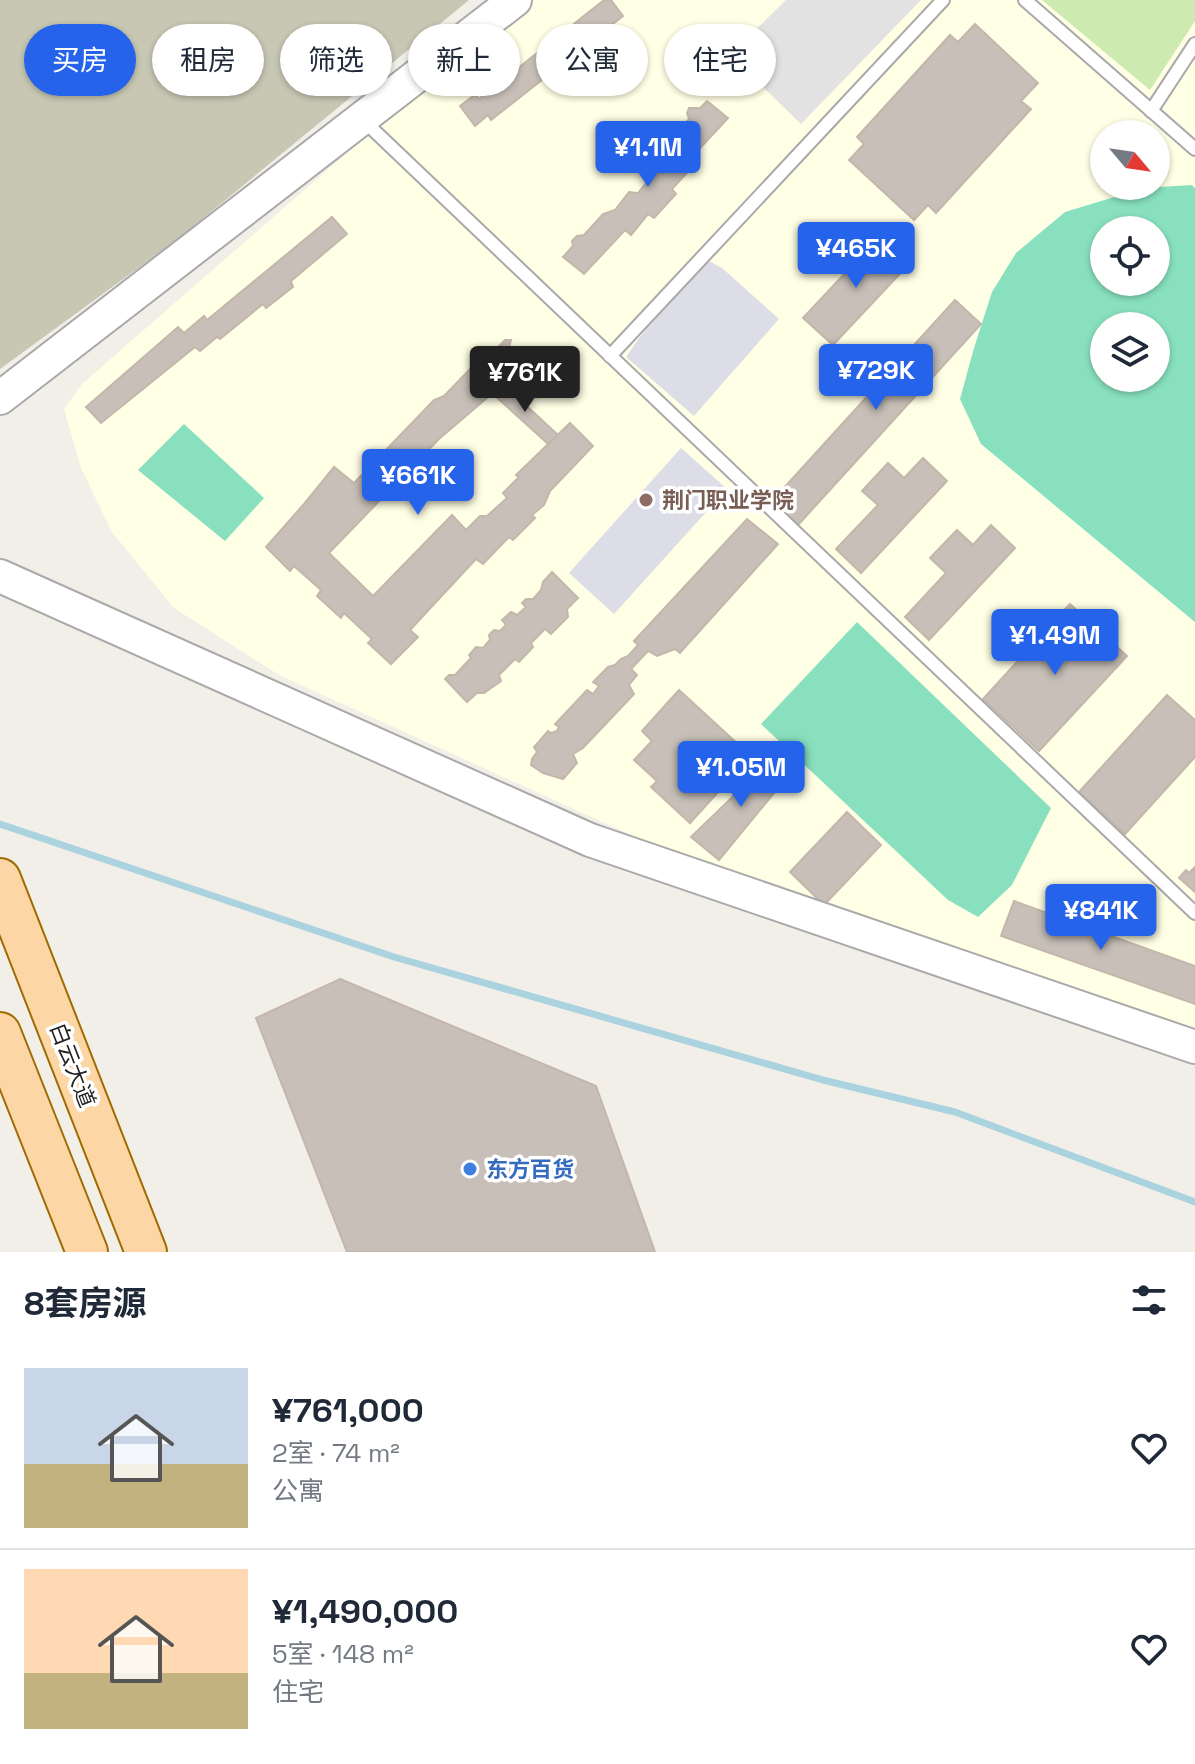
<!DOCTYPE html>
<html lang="zh">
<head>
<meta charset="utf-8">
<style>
  :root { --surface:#fff; --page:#f6f6f7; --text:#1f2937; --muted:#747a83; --line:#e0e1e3; --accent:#2563eb }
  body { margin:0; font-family:"Space Grotesk","Noto Sans SC",sans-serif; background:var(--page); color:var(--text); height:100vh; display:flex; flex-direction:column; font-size:30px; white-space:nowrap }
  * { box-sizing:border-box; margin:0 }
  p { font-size:26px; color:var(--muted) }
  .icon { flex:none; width:44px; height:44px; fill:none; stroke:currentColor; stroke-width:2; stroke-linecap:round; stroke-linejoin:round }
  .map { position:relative; height:1252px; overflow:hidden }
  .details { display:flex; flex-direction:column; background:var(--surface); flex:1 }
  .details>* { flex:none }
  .hud { position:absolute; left:24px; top:24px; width:1148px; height:72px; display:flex; gap:16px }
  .needle { width:52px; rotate:119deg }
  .controls { position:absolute; left:1090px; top:120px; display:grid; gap:16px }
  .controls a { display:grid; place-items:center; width:80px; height:80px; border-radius:50%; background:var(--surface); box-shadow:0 2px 6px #0004; font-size:40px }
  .price { position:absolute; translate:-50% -68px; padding:0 18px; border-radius:8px; background:var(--accent); color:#fff; font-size:26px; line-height:52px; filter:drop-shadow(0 2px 4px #0008) }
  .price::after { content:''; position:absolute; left:50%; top:48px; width:24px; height:18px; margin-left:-12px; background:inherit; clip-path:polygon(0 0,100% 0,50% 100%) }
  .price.active { background:#222; color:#fff }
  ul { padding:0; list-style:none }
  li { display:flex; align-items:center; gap:24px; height:200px; padding:0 24px }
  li+li { border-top:2px solid var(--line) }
  li span { display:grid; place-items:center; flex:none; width:224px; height:160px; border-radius:0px; color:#555 }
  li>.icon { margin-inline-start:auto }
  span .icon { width:96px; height:96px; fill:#fffc; stroke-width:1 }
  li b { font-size:34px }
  h2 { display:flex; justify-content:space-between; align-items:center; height:96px; padding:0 24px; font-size:34px }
  .pill { padding:0 28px; border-radius:36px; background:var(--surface); box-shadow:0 2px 6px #0004; font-size:28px; line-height:72px }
  .pill.active { background:var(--accent); color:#fff }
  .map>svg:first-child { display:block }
  .education { fill:#ffffe5; fill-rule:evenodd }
  .construction { fill:#c7c7b4 }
  .grass { fill:#cdebb0 }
  .pitch { fill:#88e0be; fill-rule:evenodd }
  .parking { fill:#e2e2e2 }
  .plaza { fill:#dddde8 }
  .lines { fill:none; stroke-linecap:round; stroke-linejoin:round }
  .stream { stroke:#aad3df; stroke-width:7 }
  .building { fill:#c7bfb8; stroke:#c4b6ab; stroke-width:2 }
  .service-casing { stroke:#a9a9a9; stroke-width:16 }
  .tertiary-casing { stroke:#a9a9a9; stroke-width:36 }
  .primary-casing { stroke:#a06b00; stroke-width:44 }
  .service { stroke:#fff; stroke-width:12 }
  .tertiary { stroke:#fff; stroke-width:32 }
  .primary { stroke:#fcd6a4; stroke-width:40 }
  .education-dot { fill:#8d6e63; stroke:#fff; stroke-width:3 }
  .shop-dot { fill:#3f7fe0; stroke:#fff; stroke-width:3 }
  .labels { text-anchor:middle; stroke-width:7; stroke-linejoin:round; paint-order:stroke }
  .education-label { font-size:22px; font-weight:bold; fill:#785e54; stroke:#fff; text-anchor:start }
  .street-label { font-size:22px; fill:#222; stroke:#fff }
  .shop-label { font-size:22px; font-weight:bold; fill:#366cbe; stroke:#fff; text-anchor:start }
</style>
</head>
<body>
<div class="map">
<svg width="1195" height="1252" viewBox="0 0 1195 1252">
  <rect width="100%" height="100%" fill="#f2efe9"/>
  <path class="education" d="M522,0H1195V1034L728,879L279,675L174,608L112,532L81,468L64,409L82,384ZM1104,134H1156V186H1104ZM1104,230H1156V282H1104ZM1104,326H1156V378H1104Z"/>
  <polygon class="construction" points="0,0 469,0 178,239 0,369"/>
  <polygon class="grass" points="1042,0 1195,0 1195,21 1150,90"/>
  <g class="pitch">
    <path d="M1192,185L1195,188V622L981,444L960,399L974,348L992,292L1016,253L1065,212L1144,188ZM1156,230V282H1104V230ZM1104,326H1156V378H1104Z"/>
    <polygon points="184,424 264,498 225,541 138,470"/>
    <polygon points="857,622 1051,808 1012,885 978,917 948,900 761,724"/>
  </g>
  <polygon class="parking" points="786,0 921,0 801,124 730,55"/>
  <g class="plaza">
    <polygon points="709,261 722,268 779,319 694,416 626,357 639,338 671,300"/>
    <polygon points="681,448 727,489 614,614 569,573"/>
  </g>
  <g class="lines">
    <polyline class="stream" points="0,824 394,957 823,1080 955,1112 1195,1202"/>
  </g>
  <g class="building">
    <polygon points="604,0 611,0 623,16 491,120 488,115 475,126 460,106 476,94 479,99"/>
    <polygon points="975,24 1038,83 1021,101 1031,109 936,213 928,205 914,220 849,160 864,144 857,137 950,35 958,42"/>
    <polygon points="707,101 728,118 688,161 693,166 672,189 676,194 654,218 648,214 631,235 625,230 584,274 563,257 573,246 572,241 577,236 584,235 603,214 615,210 629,192 638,193 650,178 650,172 668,153 667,143 689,119 687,113 689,108 700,108"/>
    <polygon points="332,217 347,234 291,281 293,287 266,308 263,304 220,339 217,337 200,351 195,347 101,423 86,407 178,327 184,333 204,316 207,320"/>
    <polygon points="880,236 910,263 833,345 803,318"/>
    <polygon points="955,300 981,324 798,525 772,501"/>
    <polygon points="505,340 511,340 507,354 522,365 516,373 439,439 329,553 373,596 452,515 466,530 480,516 487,516 507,498 503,493 519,477 516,475 570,423 593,446 550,491 544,505 532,515 535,518 513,540 509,537 483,564 476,559 410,630 418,637 391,664 368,643 372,639 344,613 341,618 317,596 321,590 294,566 290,571 266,547 304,504 334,467 354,483 434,400 444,396 473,366 481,365"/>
    <polygon points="504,385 558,435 548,444 492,393"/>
    <polygon points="923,458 947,481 861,573 836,549 878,505 862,491 888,463 904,478"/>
    <polygon points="747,519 778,544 680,653 675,649 657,656 648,651 631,669 637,675 629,685 634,694 583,748 573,754 577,763 563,779 543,773 531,765 532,759 537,752 534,747 548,731 551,733 557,731 559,727 555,724 587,690 593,694 599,686 593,682 608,667 615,665 621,659 628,656 638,645 634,641"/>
    <polygon points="991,525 1015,548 929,640 905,617 946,573 930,558 957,530 973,545"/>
    <polygon points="552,572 578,598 567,609 568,617 551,634 545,629 531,643 533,647 519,662 515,659 499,675 501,681 484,693 477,693 467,702 445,679 449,675 455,675 471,658 469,655 476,647 483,648 490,640 489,635 494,630 500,631 506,625 502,620 511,612 517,615 526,607 522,603 526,599 533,599 541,590 543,582"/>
    <polygon points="1070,604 1127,656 1039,751 983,699"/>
    <polygon points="679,690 751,756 690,823 651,787 657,781 634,760 652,741 642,731"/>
    <polygon points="1167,695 1195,720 1195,757 1125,834 1079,792"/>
    <polygon points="775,756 792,771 719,860 691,837"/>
    <polygon points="847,812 881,845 824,905 790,872"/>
    <polygon points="1195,867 1195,892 1179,878 1186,870 1189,873"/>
    <polygon points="1014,901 1195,966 1195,1004 1001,936"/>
    <polygon points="340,979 596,1086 655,1252 347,1252 256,1018"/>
  </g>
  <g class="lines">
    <g class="service-casing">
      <g id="service">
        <polyline points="1025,0 1195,149"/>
        <polyline points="1151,111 1195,44"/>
        <polyline points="364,121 1195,913"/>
        <polyline points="610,356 943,0"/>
      </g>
    </g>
    <g class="tertiary-casing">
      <g id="tertiary">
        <polyline points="0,398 515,0"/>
        <polyline points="0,576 590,840 1195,1047"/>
      </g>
    </g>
    <g class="primary-casing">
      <g id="primary">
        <polyline points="0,879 146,1252"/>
        <polyline points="0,1033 87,1252"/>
      </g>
    </g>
    <use href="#service" class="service"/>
    <use href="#tertiary" class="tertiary"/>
    <use href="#primary" class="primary"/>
  </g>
  <circle class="education-dot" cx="646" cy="500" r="8"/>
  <circle class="shop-dot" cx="470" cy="1169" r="8"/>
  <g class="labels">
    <g class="education-label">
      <text x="662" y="508">荆门职业学院</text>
    </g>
    <g class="street-label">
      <text transform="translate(73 1065) rotate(69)" y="8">白云大道</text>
    </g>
    <g class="shop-label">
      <text x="486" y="1177">东方百货</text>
    </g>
  </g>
</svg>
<div class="controls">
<a><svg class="needle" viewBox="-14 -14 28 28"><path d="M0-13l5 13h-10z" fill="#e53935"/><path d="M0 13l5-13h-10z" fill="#747a83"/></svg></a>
<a><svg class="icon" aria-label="locate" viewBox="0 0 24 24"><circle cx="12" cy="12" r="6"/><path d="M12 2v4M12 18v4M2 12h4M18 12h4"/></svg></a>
<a><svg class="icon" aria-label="layers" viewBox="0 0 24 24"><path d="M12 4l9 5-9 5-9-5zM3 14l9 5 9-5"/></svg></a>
</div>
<b class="price" style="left:648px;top:189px">¥1.1M</b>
<b class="price" style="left:856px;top:290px">¥465K</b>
<b class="price" style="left:876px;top:412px">¥729K</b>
<b class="price active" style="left:525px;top:414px">¥761K</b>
<b class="price" style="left:418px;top:517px">¥661K</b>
<b class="price" style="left:1055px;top:677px">¥1.49M</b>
<b class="price" style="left:741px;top:809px">¥1.05M</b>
<b class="price" style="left:1101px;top:952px">¥841K</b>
<div class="hud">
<a class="pill active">买房</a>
<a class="pill">租房</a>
<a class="pill">筛选</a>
<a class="pill">新上</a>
<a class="pill">公寓</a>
<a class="pill">住宅</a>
</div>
</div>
<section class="details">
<h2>8套房源<svg class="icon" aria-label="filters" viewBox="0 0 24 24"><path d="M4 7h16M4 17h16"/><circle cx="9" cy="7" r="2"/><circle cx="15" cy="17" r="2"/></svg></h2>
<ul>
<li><span style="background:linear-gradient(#c9d6e8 60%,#c2b280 0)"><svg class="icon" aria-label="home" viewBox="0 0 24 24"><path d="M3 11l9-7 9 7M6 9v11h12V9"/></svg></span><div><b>¥761,000</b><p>2室 · 74 m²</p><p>公寓</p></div><svg class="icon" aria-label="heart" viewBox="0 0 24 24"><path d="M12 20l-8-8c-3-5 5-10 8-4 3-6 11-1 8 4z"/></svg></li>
<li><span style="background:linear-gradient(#ffd9b3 65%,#c2b280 0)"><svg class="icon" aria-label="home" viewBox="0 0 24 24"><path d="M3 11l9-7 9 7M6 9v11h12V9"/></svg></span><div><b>¥1,490,000</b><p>5室 · 148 m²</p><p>住宅</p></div><svg class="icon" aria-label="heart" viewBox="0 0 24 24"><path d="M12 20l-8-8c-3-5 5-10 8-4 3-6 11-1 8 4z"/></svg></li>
</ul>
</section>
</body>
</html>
